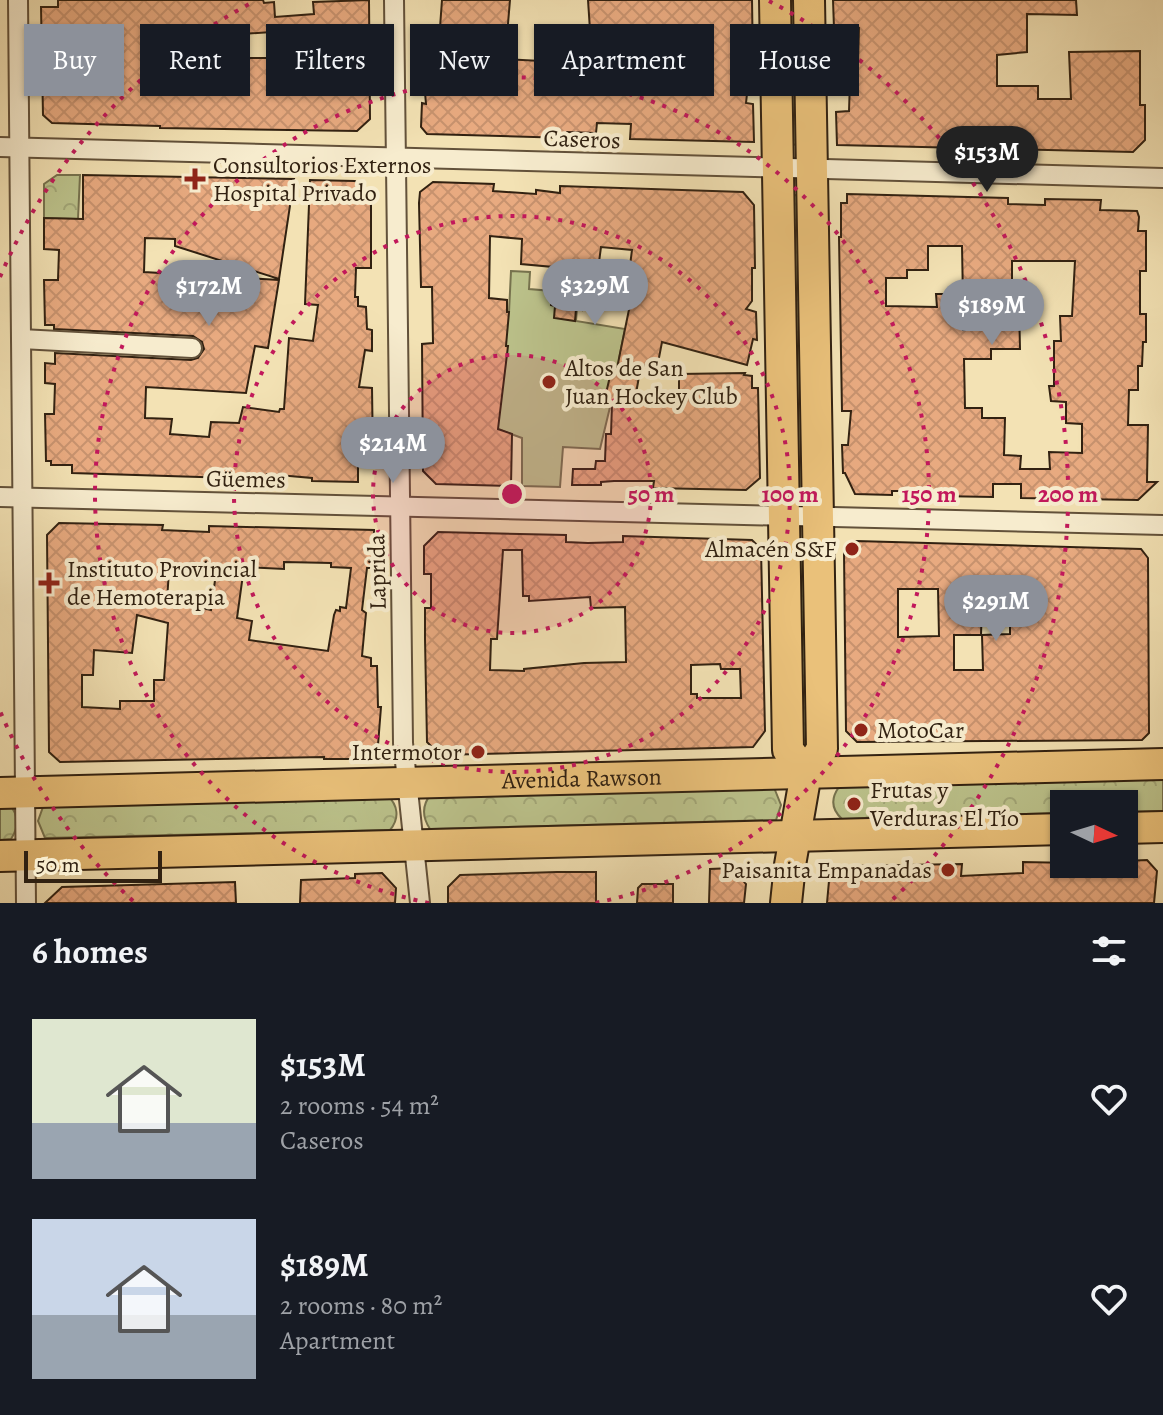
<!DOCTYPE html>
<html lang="en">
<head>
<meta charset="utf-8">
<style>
  :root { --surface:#171b24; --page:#242831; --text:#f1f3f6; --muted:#9ea1a6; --accent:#8c9099 }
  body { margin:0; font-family:Alegreya,serif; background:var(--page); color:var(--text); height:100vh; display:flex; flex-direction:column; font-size:30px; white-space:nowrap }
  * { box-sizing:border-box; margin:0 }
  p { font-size:26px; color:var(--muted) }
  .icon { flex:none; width:44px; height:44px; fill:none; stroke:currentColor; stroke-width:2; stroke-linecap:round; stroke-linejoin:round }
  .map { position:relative; height:903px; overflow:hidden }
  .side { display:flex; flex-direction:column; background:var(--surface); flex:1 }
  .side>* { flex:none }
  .top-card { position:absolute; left:24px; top:24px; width:1116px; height:72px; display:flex; gap:16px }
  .needle { width:52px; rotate:94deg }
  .fabs { position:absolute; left:1050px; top:790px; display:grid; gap:16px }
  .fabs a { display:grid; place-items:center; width:88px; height:88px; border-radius:0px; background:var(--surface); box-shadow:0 2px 6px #0004; font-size:40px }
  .scale { position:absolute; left:24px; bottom:20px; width:138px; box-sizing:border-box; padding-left:8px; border:4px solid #312111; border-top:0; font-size:22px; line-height:28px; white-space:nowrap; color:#312111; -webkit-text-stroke:6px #f7ecce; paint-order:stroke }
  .price { position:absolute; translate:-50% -68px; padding:0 18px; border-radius:28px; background:var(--accent); color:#fff; font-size:26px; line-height:52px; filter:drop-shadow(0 2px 4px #0008) }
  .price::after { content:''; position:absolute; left:50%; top:48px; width:24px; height:18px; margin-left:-12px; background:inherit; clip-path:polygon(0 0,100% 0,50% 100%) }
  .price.selected { background:#222; color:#fff }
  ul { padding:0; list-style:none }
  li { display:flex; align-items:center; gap:24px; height:200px; padding:0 32px }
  li span { display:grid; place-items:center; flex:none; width:224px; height:160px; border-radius:0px; color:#555 }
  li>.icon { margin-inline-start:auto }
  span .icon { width:96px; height:96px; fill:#fffc; stroke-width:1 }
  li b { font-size:34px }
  h2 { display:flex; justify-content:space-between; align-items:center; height:96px; padding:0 32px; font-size:34px }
  .pill { padding:0 28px; border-radius:0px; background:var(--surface); box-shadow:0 2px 6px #0004; font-size:28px; line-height:72px }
  .pill.selected { background:var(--accent); color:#fff }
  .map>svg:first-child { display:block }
  .grass { fill:url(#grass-dots); stroke:#76724e; stroke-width:2 }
  .park { fill:url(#park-crowns); stroke:#76724e; stroke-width:2 }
  .pitch { fill:#bcc38c; stroke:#76724e; stroke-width:2 }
  .building { fill:url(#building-cross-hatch); stroke:#312111; stroke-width:2; fill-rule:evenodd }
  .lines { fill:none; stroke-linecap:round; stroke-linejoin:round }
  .street-casing { stroke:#62513a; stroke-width:22 }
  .primary-casing { stroke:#312111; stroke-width:34 }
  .street { stroke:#f7ecce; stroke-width:18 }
  .primary { stroke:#eac17a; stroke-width:30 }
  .ring { fill:none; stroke:#c2185b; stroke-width:4; stroke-dasharray:4 8 }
  .poi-dot { fill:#8f2418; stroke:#f7ecce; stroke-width:3 }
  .labels { text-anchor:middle; stroke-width:8; stroke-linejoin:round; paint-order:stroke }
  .street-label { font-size:24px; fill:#312111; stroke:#f7ecce }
  .poi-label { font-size:24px; fill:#312111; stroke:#f7ecce; text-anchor:start }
  .centre { fill:#c2185b; stroke:#f7ecce; stroke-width:4 }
  .ring-label { font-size:24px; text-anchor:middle; font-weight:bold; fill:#c2185b; stroke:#f7ecce; stroke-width:8; stroke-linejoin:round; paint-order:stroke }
</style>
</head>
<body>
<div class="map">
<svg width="1163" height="903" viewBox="0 0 1163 903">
  <defs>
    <pattern id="grass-dots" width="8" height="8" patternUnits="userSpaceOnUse" patternTransform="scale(2)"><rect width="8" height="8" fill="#bcc38c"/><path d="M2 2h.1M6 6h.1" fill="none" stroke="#a2a778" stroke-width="1.8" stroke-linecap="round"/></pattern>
    <pattern id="park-crowns" width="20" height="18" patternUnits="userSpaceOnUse" patternTransform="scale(2)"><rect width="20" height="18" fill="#bcc38c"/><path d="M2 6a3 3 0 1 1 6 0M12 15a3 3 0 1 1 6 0" fill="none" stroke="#a2a778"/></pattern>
    <pattern id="building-cross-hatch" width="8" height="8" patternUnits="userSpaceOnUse" patternTransform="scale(2)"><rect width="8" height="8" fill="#e8aa80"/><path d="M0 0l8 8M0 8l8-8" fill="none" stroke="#c7926e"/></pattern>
  </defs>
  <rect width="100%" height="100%" fill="#f3e2b4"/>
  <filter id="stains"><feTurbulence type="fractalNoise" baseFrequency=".0025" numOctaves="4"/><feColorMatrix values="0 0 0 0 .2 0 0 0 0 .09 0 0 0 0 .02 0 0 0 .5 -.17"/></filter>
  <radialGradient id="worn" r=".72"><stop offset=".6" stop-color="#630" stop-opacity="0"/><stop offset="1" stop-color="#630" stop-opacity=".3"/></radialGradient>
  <g class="grass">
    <polygon points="785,0 798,0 798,144 792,145"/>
    <polygon points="795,195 799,196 806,491 796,492 791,196"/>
    <polygon points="801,548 805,549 809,748 800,747 797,549"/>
  </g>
  <g class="park">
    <polygon points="57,175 80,175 78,219 44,218 44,184"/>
    <path d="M1163,775V811L1124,812V804H1064V813L842,819C831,809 831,798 839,787Z"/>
    <path d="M773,785L781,805L776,820L430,829C422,817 422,805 431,794Z"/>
    <path d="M387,795C398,805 400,818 390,830L45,838L38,821L43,807Z"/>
    <path d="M0,804H9C19,815 19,827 11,839L0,840Z"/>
  </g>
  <polygon class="pitch" points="511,271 530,272 529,289 552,291 551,305 577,308 576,321 625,329 619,359 621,361 600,449 563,447 560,487 522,486 522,438 476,421 507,312 509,312"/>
  <g class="building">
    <path d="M58,0H263L264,3L274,2L275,17L314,14L313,2L369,0L370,119L357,131L160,128V126L52,123L43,115L41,7H58ZM314,29L315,58H199L198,37Z"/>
    <path d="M442,0H510L505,59L560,62L562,43L576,44L578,30H590L588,0H752L753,67H750L746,103L753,104L754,142L630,139L631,124L597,123L596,133L567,132V138L427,134L421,127L422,103L426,104L423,70H419L418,56L438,55ZM616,25L643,26L642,71L594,68L595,39H615Z"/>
    <polygon points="833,0 1076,0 1077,15 1027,14 1027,52 997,55 997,86 1038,86 1038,99 1071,99 1069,52 1140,51 1140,105 1145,105 1145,140 1133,152 837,145 836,112 849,111 850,81 835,81 835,63 858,62 859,28 834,28"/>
    <polygon points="83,175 294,179 279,279 175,246 175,239 145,238 144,272 279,280 268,348 255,346 246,393 146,387 145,418 172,419 170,434 209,437 211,422 239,423 243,407 279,412 280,409 284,409 289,338 313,341 318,305 305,304 310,180 355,181 371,195 371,268 356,268 355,297 358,297 358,306 366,307 367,329 372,330 372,351 365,350 359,387 372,388 373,458 358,456 358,482 312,481 312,478 267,474 266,479 72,473 72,465 51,465 51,461 46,461 45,414 54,414 55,384 45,383 45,363 55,364 55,353 191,360 198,358 204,349 202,342 193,336 54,329 54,325 45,325 44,280 58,280 59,250 44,249 44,218 83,219"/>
    <polygon points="433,182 494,184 493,191 536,194 536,190 560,193 560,186 743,192 754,205 755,268 752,268 752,301 746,309 756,312 757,340 753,339 747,365 662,342 657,368 641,365 634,405 679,405 679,374 745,373 744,375 752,376 752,388 758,388 760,478 746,490 653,488 654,481 614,481 601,482 601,485 572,485 573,469 595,469 596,461 605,461 606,434 611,434 612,404 604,402 611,372 616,373 633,290 627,289 632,250 601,247 594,300 583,298 582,310 576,309 575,321 554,318 555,306 551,305 553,267 521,264 522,239 490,236 489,298 507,300 507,312 509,312 506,346 508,346 498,429 512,434 511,486 436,484 423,471 422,344 433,343 432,287 421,287 419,203 420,192"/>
    <path d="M847,194L1008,198V204L1045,205V199L1101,200L1100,210L1137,211L1139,217L1138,231H1146V271H1140V314H1146V342H1143L1142,366H1138V390H1129L1128,425H1148L1147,482H1157L1138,500L1021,498V484H993V497L938,496V492L919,491H892V495L855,494L845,473H843L842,445H848L851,411H842L839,237H841V203H847ZM928,246H962L963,299L962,294H936L937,307L886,306V278H907V270H928ZM1012,261H1075L1072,316H1060L1061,341H1054V386H1049L1051,401L1066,402V423L1082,424V453L1049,452L1050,469H1020L1021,456L1004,455L1005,418H982V408H965L964,359H991V349H1020L1019,304H1012ZM997,300V329L963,330V301Z"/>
    <path d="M59,523L163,525L162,530L209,532V526L374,530L375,568H367L362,610L366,613L362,656L371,658V666H377L378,707H381L378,745L367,756H354V759H324V757L60,762L49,752L47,535ZM284,562L331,563V567L351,568L346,608L340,607V611L336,610L334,615L328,651L249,640L252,621L237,618L244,567L284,569ZM169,571L216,573L211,610L167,600ZM137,615L168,623L164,680H154V701H120V709L82,707V675H93L94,650L132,653Z"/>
    <path d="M438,532L566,535V542L588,543L623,542V536L752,540L761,549L765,731L753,747L440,755L427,742L425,639V608H431V574H424V546ZM503,550H522L523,596H529V601L590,597L591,608L625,607L626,662L584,663L524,669V671L490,670L491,639H497ZM720,664L721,669H740L741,698H697V694H691V665Z"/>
    <path d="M856,541L1141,549L1148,558L1149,733L1142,740L857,742L846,731L844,552ZM990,578H1020V588H1032L1033,620H1010V634L982,635L983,670H954V635H981L982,605H990ZM898,589H938L939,636L898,637Z"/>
    <polygon points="1147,860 1157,871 1154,903 827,903 829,881 842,866 962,864 961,876 1023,873 1023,862 1124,864 1124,861"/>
    <polygon points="733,868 746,884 744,903 709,903 710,869"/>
    <polygon points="557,872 596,872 596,903 448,903 448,887 460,875"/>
    <polygon points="382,873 396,888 395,903 300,903 301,880 355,878 355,874"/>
    <polygon points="235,882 236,903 45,903 62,887"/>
    <polygon points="642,884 673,884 673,903 637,903 638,888"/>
  </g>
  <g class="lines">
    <g class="street-casing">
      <g id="street">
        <polyline points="18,0 26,903"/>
        <polyline points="394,0 403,743 420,903"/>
        <polyline points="0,147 1163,178"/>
        <polyline points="21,339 192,348"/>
        <polyline points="0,497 1163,525"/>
      </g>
    </g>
    <g class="primary-casing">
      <g id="primary">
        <polyline points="775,0 788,750 806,773"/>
        <path id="s1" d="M0,793L1163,764"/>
        <polyline points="1124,828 1163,827"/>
        <polyline points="0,856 1064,829"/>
        <polyline points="786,903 790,865 806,773 822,749 809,0"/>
      </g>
    </g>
    <use href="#street" class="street"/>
    <use href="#primary" class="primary"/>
  </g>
  <circle cx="512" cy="494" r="139" fill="#c2185b" fill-opacity=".12"/>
  <g class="ring">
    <circle cx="512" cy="494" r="139"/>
    <circle cx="512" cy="494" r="278"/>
    <path d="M429 903A417 417 0 1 1 595 903"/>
    <path d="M133 901A556 556 0 0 1 0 711M0 277A556 556 0 0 1 255 1M769 1A556 556 0 0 1 891 901"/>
  </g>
  <g class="poi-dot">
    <path d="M191 167h8v8h8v8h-8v8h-8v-8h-8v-8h8z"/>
    <circle cx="549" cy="382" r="8"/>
    <circle cx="852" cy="549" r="8"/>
    <path d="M45 571h8v8h8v8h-8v8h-8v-8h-8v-8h8z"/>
    <circle cx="861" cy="730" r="8"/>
    <circle cx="478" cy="752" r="8"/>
    <circle cx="854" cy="804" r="8"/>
    <circle cx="948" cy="870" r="8"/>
  </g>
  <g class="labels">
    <g class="street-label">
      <text transform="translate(582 139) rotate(2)" y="8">Caseros</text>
      <text transform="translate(246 479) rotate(1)" y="8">Güemes</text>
      <text transform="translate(377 572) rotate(-91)" y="8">Laprida</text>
      <text dy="8" stroke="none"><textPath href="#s1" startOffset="582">Avenida Rawson</textPath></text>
    </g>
    <g class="poi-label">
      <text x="213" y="173">Consultorios Externos<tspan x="213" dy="28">Hospital Privado</tspan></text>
      <text x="565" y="376">Altos de San<tspan x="565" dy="28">Juan Hockey Club</tspan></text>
      <text x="836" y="557" text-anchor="end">Almacén S&amp;F</text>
      <text x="67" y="577">Instituto Provincial<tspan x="67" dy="28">de Hemoterapia</tspan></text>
      <text x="877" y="738">MotoCar</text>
      <text x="462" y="760" text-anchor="end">Intermotor</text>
      <text x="870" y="798">Frutas y<tspan x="870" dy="28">Verduras El Tío</tspan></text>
      <text x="932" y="878" text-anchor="end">Paisanita Empanadas</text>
    </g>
  </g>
  <circle cx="512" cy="494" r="12" class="centre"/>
  <g class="ring-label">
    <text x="651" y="502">50 m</text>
    <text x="790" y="502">100 m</text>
    <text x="929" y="502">150 m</text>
    <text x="1068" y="502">200 m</text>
  </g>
  <rect width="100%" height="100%" filter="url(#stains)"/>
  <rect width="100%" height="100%" fill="url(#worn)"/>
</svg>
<div class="fabs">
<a><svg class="needle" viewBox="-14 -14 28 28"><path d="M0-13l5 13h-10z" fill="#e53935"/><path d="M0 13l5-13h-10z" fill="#9ea1a6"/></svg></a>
</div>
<div class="scale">50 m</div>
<b class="price selected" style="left:987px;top:194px">$153M</b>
<b class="price" style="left:595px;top:327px">$329M</b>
<b class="price" style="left:209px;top:328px">$172M</b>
<b class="price" style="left:992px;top:347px">$189M</b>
<b class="price" style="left:393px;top:485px">$214M</b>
<b class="price" style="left:996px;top:643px">$291M</b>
<div class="top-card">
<a class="pill selected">Buy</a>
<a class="pill">Rent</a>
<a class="pill">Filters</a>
<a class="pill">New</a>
<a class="pill">Apartment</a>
<a class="pill">House</a>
</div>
</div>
<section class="side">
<h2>6 homes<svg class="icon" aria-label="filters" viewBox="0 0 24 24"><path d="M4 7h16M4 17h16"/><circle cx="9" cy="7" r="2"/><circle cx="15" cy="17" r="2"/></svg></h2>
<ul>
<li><span style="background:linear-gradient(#dfe7d0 65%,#9aa5b1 0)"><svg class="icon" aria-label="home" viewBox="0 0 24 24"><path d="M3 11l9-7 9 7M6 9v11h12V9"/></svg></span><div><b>$153M</b><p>2 rooms · 54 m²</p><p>Caseros</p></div><svg class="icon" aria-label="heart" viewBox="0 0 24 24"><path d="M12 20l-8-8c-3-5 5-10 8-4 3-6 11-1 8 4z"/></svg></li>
<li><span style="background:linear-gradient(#c9d6e8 60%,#9aa5b1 0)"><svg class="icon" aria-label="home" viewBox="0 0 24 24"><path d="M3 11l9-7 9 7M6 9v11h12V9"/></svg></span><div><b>$189M</b><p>2 rooms · 80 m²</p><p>Apartment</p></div><svg class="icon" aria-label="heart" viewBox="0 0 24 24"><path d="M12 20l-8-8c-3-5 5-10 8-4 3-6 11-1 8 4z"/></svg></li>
</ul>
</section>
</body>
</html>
